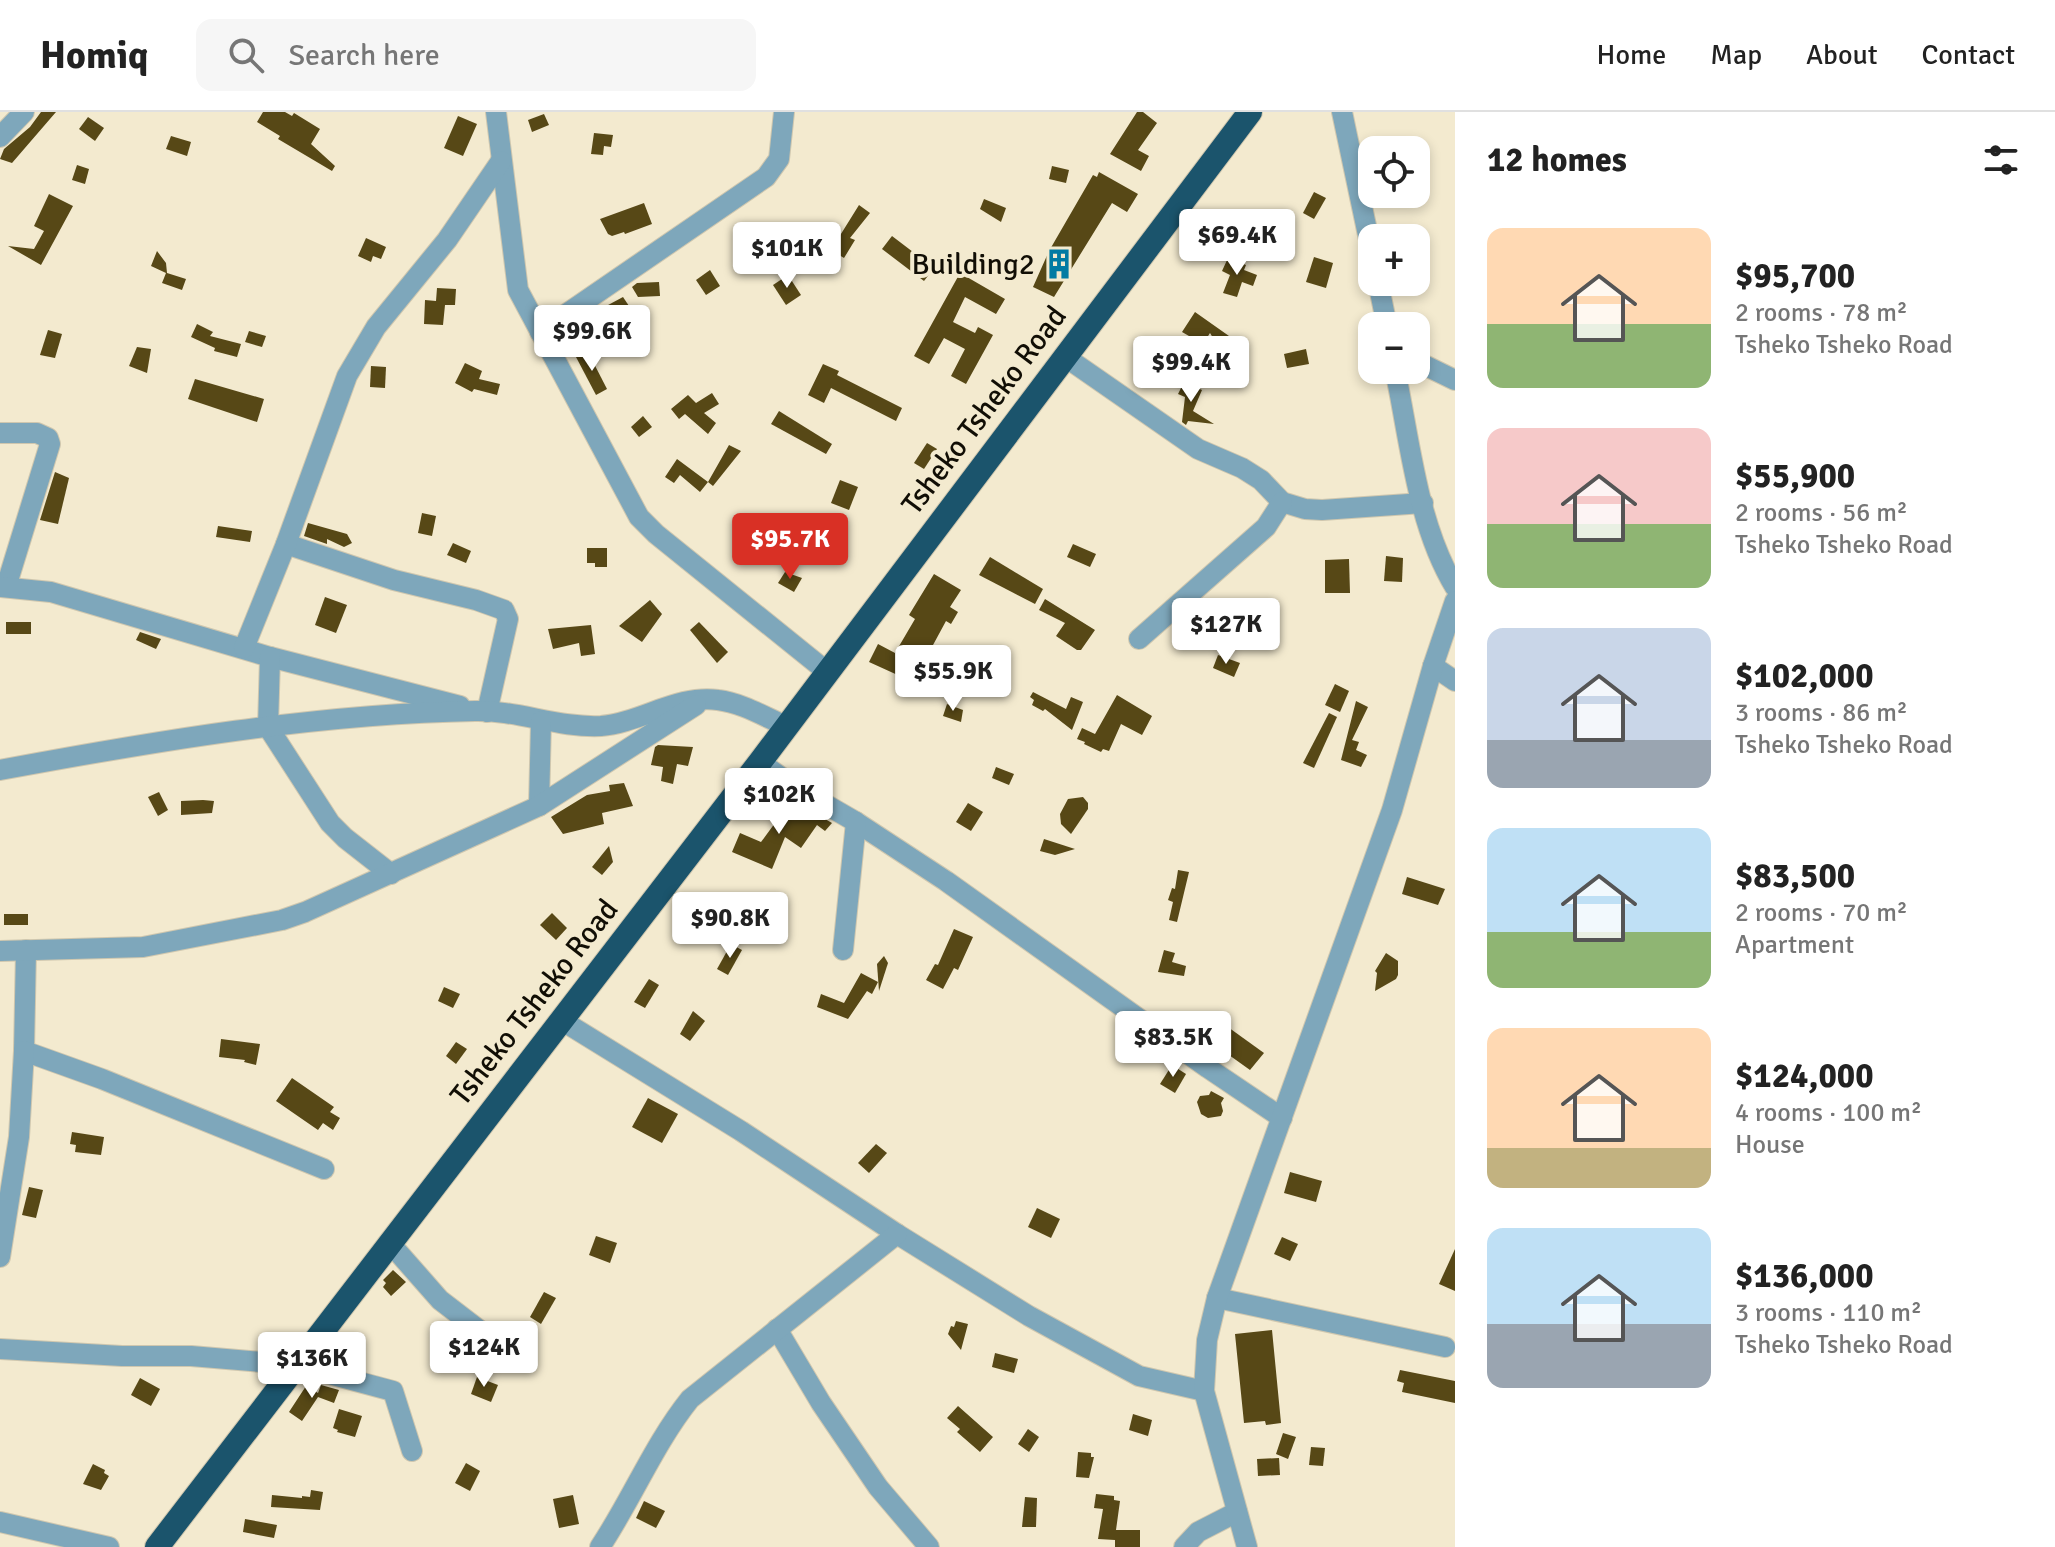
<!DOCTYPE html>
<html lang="en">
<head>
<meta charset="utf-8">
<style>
  :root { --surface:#fff; --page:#f6f6f6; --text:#222; --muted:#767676; --line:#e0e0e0; --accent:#d93025 }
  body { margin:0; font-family:Signika,sans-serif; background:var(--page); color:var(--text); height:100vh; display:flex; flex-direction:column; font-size:30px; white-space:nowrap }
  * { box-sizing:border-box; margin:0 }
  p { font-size:26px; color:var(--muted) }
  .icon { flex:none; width:44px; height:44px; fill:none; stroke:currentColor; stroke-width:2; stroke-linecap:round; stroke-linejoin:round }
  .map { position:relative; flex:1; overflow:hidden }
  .panel { display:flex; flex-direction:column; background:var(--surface); width:600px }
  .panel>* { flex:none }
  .controls { position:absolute; left:1358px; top:24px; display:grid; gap:16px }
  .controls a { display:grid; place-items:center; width:72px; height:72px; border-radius:16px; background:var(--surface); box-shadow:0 4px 12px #0003; font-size:40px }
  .price { position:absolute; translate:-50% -68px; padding:0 18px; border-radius:8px; background:#fff; color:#222; font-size:26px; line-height:52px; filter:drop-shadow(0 2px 4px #0008) }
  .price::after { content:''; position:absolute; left:50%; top:48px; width:24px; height:18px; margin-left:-12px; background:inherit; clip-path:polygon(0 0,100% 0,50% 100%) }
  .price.on { background:var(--accent); color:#fff }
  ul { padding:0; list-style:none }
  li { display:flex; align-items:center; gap:24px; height:200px; padding:0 32px }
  li span { display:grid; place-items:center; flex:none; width:224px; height:160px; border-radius:16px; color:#555 }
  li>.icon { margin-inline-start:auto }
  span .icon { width:96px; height:96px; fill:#fffc; stroke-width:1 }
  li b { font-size:34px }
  h2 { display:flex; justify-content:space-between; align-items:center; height:96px; padding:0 32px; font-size:34px }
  header { display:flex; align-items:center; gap:48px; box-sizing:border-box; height:112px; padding:0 40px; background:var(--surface); border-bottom:2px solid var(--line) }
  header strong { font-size:38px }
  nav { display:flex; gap:44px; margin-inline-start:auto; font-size:28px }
  .search { width:560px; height:72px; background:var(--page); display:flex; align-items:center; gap:20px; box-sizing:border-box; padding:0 28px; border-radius:16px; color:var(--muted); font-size:30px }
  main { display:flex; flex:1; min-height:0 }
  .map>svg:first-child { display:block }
  .building { fill:#574816 }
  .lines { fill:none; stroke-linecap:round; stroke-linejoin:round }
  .minor-casing { stroke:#cfc7af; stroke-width:22 }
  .highway-casing { stroke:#cfc7af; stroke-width:26 }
  .minor { stroke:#7ea7bb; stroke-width:20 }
  .highway { stroke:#1b546c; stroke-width:24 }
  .labels { text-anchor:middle; stroke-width:8; stroke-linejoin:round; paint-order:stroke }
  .poi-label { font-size:30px; fill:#110e05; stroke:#f3eacf; text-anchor:end }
  .street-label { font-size:30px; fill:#110e05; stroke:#f3eacf }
</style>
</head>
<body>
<header>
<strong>Homiq</strong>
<div class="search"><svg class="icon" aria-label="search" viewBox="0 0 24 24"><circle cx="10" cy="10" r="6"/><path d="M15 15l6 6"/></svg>Search here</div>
<nav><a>Home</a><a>Map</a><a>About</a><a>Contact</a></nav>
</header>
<main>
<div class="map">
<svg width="1455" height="1435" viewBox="0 0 1455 1435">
  <rect width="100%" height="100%" fill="#f3eacf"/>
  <g class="building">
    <polygon points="41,0 56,0 12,51 0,47 4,37 30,15"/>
    <polygon points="263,0 285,0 292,4 294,1 320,17 311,32 335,54 332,59 278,27 280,24 257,10"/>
    <polygon points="1137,0 1143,0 1157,11 1138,38 1149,44 1141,59 1110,42"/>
    <polygon points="544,2 549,13 532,20 528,8"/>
    <polygon points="458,4 477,12 463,44 444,36"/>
    <polygon points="88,5 104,16 95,29 79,17"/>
    <polygon points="594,21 613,23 611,35 604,34 603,43 591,42"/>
    <polygon points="171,24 191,30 187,44 166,37"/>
    <polygon points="77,53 89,57 85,72 72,68"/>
    <polygon points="1052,54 1069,58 1066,71 1049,67"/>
    <polygon points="1099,60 1138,82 1127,100 1112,91 1054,185 1033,175 1049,139 1093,63 1097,65"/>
    <polygon points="1314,80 1326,86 1314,107 1303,101"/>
    <polygon points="49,82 73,94 41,153 8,134 34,137 44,119 34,114"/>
    <polygon points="984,87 1006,96 1001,110 980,97"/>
    <polygon points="644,91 652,112 625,122 624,120 612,124 608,122 600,107"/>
    <polygon points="859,93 870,101 850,126 855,128 844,146 831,138"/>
    <polygon points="892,124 934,156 924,169 882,137"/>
    <polygon points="366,126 386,135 381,147 373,144 371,150 358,144"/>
    <polygon points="157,139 166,151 167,161 186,167 182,178 162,171 166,161 151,154"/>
    <polygon points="1314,145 1333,151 1326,176 1306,170"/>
    <polygon points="1228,146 1246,153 1244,158 1257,163 1253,174 1242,170 1237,185 1223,181 1230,163 1222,159"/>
    <polygon points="710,158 720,174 706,183 696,168"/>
    <polygon points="960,161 1005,187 996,202 965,185 953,210 975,221 978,215 993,223 966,272 951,264 965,237 944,226 929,252 914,244"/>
    <polygon points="788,163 801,183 786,193 773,173"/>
    <polygon points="659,170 660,184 638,185 632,175 637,171"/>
    <polygon points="437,176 456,177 455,193 445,193 443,213 424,212 425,188 436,189"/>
    <polygon points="623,185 629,194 603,208 597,199"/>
    <polygon points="1195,200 1229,224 1236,237 1224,244 1210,221 1203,232 1182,220"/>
    <polygon points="197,212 213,220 210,224 241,232 237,245 214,239 215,236 191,225"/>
    <polygon points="48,218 62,222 55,246 40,243"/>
    <polygon points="249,219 266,224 262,235 245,230"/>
    <polygon points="137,235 151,237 147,261 129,254"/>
    <polygon points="1306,237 1309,252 1287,256 1284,242"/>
    <polygon points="588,240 607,277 596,283 576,245"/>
    <polygon points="465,251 482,259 479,267 500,272 497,283 474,277 472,280 455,271"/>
    <polygon points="823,252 839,259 837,263 902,296 896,309 831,276 824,291 808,283"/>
    <polygon points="371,254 386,255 385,276 370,275"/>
    <polygon points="195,267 264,287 257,310 188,287"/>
    <polygon points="1184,270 1202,278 1193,299 1214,312 1188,309 1186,313 1182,310 1185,285 1178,282"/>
    <polygon points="712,281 719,292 704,301 716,311 708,322 685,302 679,307 671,297 688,283 696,291"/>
    <polygon points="779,299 832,332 826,342 771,312"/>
    <polygon points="643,304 652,315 639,325 631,315"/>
    <polygon points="927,331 937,337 924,357 914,351"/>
    <polygon points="729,333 741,339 713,374 708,370 700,380 680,363 674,371 665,365 677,347 708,370"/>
    <polygon points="55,360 69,366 58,412 40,408"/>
    <polygon points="840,368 858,375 849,398 831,391"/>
    <polygon points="422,401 436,404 432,424 418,421"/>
    <polygon points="308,411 347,422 352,431 344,435 327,427 327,432 304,424"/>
    <polygon points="218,414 252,419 250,430 216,425"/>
    <polygon points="453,431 471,439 466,451 447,443"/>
    <polygon points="1073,432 1096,442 1090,455 1067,445"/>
    <polygon points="587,436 607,436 607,455 595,455 595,451 587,451"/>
    <polygon points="1386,444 1403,446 1402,470 1384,469"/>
    <polygon points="990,445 1043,477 1035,492 979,463"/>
    <polygon points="1349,447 1350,481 1325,481 1325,448"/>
    <polygon points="785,460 802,466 794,480 778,471"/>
    <polygon points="934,462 961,478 950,495 958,500 951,512 946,509 913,570 869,550 878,532 895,541 915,507 909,503"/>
    <polygon points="325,485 347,493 336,521 315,513"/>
    <polygon points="1045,487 1095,518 1081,538 1077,538 1056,524 1065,511 1039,498"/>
    <polygon points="650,488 662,502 642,530 619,514"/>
    <rect x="6" y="510" width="25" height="12"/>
    <polygon points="699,510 728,540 717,551 690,518"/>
    <polygon points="591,513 595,542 581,544 579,531 553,537 548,517"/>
    <polygon points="140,520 161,527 156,537 136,528"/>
    <polygon points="1218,543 1240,551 1234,565 1213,556"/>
    <polygon points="1335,572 1349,579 1340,600 1325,593"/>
    <polygon points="1033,580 1066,597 1071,585 1083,590 1072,618 1045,597 1043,599 1032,593 1034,588 1030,585"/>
    <polygon points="1117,583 1152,604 1142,623 1121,612 1109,639 1103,637 1101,640 1084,632 1085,630 1077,627 1082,616 1095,622"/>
    <polygon points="1356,589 1368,595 1352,628 1359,630 1356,638 1367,643 1361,655 1341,648"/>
    <polygon points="947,592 963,598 961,610 943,604"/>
    <polygon points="1329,601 1337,605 1314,656 1303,651"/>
    <polygon points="658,633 693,635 688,654 677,652 673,672 661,669 663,655 651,653 655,635"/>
    <polygon points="996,655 1014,662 1009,673 992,666"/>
    <polygon points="624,671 633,694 602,701 604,712 563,722 551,705 587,683 610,679 609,673"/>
    <polygon points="159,680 168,698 158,704 148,685"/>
    <polygon points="1083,685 1088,691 1088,697 1071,722 1061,712 1060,702 1068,687"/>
    <polygon points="203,688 214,689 212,701 181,703 181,689"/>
    <polygon points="783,691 806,708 813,700 832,711 825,719 817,713 801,736 785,725 772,757 732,740 740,721 761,730 775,711 771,708"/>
    <polygon points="968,691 983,700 971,719 956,710"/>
    <polygon points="1044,727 1075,737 1055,743 1040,739"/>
    <polygon points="609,734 613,750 602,763 592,755"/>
    <polygon points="1178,758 1189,760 1177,810 1169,808 1173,790 1168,788 1172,776 1175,777"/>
    <polygon points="1407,765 1445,777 1438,793 1402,782"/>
    <polygon points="552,801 567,816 556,828 540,813"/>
    <rect x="4" y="802" width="24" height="11"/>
    <polygon points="954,817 973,825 958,858 954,856 943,877 926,868 935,852 938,853"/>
    <polygon points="731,832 742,838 728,863 717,857"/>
    <polygon points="1164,838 1175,841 1172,850 1186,854 1184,864 1158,860"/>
    <polygon points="1386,841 1398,849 1398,863 1396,867 1375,879 1377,861 1375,859"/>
    <polygon points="884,844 888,851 879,879 877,852"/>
    <polygon points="861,861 878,870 872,882 867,879 848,907 817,895 821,882 844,891"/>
    <polygon points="649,867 659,873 645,896 634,890"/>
    <polygon points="444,875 460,882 453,896 438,889"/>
    <polygon points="693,899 705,909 690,929 680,922"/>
    <polygon points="1214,905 1264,941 1250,958 1201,923"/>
    <polygon points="221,927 260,932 256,953 244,950 245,948 219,945"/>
    <polygon points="456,930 467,937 456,952 446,944"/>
    <polygon points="1172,953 1186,962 1175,981 1160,972"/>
    <polygon points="292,966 334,995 330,1000 340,1006 333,1018 323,1011 318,1018 276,989"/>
    <polygon points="1211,979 1224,986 1221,991 1223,999 1221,1004 1208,1006 1201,1002 1197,990 1200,984 1209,983"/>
    <polygon points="648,986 678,1002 662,1031 632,1015"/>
    <polygon points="72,1020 104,1025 101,1043 75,1040 76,1033 70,1032"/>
    <polygon points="876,1032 887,1041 869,1061 858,1051"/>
    <polygon points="1290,1060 1322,1069 1316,1090 1284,1081"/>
    <polygon points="29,1075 43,1078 36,1106 22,1103"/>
    <polygon points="1037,1096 1060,1107 1051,1126 1028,1115"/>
    <polygon points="596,1124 617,1131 610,1151 589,1143"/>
    <polygon points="1282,1125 1298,1132 1290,1149 1274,1142"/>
    <polygon points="1455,1137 1455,1179 1439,1172"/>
    <polygon points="393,1158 406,1170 391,1184 383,1175 386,1171 383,1168"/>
    <polygon points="544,1180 556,1186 541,1212 530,1205"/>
    <polygon points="956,1209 968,1212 961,1238 948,1222 951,1214 954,1215"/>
    <polygon points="1272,1218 1281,1311 1266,1313 1265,1309 1244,1311 1235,1222"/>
    <polygon points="513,1227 529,1236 519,1255 502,1246"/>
    <polygon points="995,1241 1018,1247 1014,1261 992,1255"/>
    <polygon points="1400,1258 1455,1269 1455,1291 1402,1280 1404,1271 1397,1269"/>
    <polygon points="477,1265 498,1273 491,1290 471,1282"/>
    <polygon points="140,1266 160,1277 151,1294 131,1283"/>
    <polygon points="321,1273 339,1278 334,1291 318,1285 302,1309 289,1300 306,1274 318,1281"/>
    <polygon points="958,1294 993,1325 980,1340 957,1320 960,1317 947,1306"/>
    <polygon points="339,1297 362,1304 355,1325 337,1320 338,1318 333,1316"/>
    <polygon points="1133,1302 1152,1308 1148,1324 1129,1318"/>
    <polygon points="1028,1317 1039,1325 1029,1340 1018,1332"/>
    <polygon points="1283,1321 1296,1325 1288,1347 1276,1342"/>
    <polygon points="1311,1335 1325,1336 1323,1354 1309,1353"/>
    <polygon points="1078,1340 1091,1341 1091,1345 1094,1345 1089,1366 1076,1365"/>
    <polygon points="1279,1346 1280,1363 1258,1364 1257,1347"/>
    <polygon points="466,1351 480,1359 470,1379 455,1371"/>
    <polygon points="93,1352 105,1358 104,1361 109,1364 101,1378 83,1372"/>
    <polygon points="311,1378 323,1380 320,1398 271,1395 272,1383 302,1386 302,1384 310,1385"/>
    <polygon points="1096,1382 1114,1384 1114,1388 1120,1389 1116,1418 1140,1418 1140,1435 1115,1435 1115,1425 1115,1428 1098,1427 1103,1397 1094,1396"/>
    <polygon points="573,1383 579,1412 559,1416 553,1387"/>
    <polygon points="1025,1385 1037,1386 1036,1415 1022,1415"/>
    <polygon points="644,1389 665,1399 656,1416 636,1406"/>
    <polygon points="245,1407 277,1413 274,1426 243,1420"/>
  </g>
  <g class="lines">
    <g class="minor-casing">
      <g id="minor">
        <polyline points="496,0 518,178 639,405 656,422 826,559"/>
        <polyline points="1342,0 1372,142"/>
        <polyline points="0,25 24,0"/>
        <polyline points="1378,170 1387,214"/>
        <polyline points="540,220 766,65 779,47 784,0"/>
        <polyline points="1064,244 1198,337 1242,356 1261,368 1282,390 1305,397 1322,398 1423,391"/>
        <polyline points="1416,249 1455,268"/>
        <path d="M1395,258C1410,329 1417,412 1455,475"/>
        <polyline points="0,321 37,321 48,326 50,332 6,475"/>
        <polyline points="286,432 394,468 476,488 504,498 508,507 487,600"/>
        <polyline points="0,475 51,480 270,545 460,594"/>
        <polyline points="1139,527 1266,415 1282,390"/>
        <polyline points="244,536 286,432 347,264 376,215 447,128 501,49"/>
        <polyline points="270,545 268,615 330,711 345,726 391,762"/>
        <polyline points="1433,554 1455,569"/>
        <polyline points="760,650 792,673 856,710 946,769 1208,956 1282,1006"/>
        <path d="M0,658C156,629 315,602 475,599C517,598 558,616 601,614C640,611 678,582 718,588C742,591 765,605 786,614"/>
        <polyline points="539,694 541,609"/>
        <polyline points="26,838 24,939 102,967 324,1057"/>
        <polyline points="843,838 856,710"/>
        <polyline points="0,839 143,835 282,808 305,800 539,694 696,593"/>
        <polyline points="561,908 741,1019 897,1122 1029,1204 1139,1264 1204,1279"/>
        <polyline points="389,1130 440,1188 496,1231"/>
        <polyline points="0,1145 19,1025 24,939"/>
        <polyline points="1217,1186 1445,1235"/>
        <polyline points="777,1217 821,1291 878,1375 929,1435"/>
        <polyline points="0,1237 122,1244 191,1244 296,1253 393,1279 412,1339"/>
        <polyline points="0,1410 109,1435"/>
        <path d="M600,1435C632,1387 654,1332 690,1287L897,1122"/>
        <polyline points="1184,1435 1198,1420 1237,1400"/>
        <polyline points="1247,1435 1204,1279 1207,1228 1217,1186 1392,698 1433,554 1455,489"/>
      </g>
    </g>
    <g class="highway-casing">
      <polyline id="highway" points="157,1435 760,650 1250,0"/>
    </g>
    <use href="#minor" class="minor"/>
    <use href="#highway" class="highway"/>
  </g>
  <defs>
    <g id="building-bare" transform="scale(2.4)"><path d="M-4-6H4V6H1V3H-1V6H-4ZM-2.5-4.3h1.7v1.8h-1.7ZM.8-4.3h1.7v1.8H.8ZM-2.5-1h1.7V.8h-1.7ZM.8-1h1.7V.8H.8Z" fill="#027ba3" stroke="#f3eacf" stroke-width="2.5" paint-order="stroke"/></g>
  </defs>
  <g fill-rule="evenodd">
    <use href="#building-bare" x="1059" y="152"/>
  </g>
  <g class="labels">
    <g class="poi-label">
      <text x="1035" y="162">Building2</text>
    </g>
    <g class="street-label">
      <text transform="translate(984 298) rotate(-53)" y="10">Tsheko Tsheko Road</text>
      <text transform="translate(534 890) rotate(-52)" y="10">Tsheko Tsheko Road</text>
    </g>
  </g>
</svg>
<div class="controls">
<a><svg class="icon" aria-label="locate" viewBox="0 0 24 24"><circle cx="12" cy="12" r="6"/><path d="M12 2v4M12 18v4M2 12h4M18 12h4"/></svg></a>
<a>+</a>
<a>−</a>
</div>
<b class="price" style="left:1237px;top:165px">$69.4K</b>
<b class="price" style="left:787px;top:178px">$101K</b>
<b class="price" style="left:592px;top:261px">$99.6K</b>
<b class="price" style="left:1191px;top:292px">$99.4K</b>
<b class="price on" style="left:790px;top:469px">$95.7K</b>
<b class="price" style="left:1226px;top:554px">$127K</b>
<b class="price" style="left:953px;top:601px">$55.9K</b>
<b class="price" style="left:779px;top:724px">$102K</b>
<b class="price" style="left:730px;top:848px">$90.8K</b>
<b class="price" style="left:1173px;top:967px">$83.5K</b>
<b class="price" style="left:484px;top:1277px">$124K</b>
<b class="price" style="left:312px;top:1288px">$136K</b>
</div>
<section class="panel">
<h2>12 homes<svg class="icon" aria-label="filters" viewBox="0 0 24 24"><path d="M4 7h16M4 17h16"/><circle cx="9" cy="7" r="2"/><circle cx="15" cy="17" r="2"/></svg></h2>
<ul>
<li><span style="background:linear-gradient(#ffd9b3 60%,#8fb573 0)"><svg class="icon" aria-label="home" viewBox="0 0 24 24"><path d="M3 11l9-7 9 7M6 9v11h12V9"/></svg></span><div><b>$95,700</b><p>2 rooms · 78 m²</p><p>Tsheko Tsheko Road</p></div></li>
<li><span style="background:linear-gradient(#f6c9c9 60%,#8fb573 0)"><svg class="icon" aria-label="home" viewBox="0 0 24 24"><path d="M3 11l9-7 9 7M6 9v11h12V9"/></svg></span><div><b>$55,900</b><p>2 rooms · 56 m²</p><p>Tsheko Tsheko Road</p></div></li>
<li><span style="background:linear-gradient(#c9d6e8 70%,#9aa5b1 0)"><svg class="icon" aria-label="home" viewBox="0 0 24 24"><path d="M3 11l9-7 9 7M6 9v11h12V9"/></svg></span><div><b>$102,000</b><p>3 rooms · 86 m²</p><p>Tsheko Tsheko Road</p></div></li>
<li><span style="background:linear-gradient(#bfe0f5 65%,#8fb573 0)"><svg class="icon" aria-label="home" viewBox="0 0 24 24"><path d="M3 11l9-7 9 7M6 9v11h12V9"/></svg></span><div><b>$83,500</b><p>2 rooms · 70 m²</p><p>Apartment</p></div></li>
<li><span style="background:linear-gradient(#ffd9b3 75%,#c2b280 0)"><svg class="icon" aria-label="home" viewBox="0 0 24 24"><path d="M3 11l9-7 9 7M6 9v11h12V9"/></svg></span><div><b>$124,000</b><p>4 rooms · 100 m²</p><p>House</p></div></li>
<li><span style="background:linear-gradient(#bfe0f5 60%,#9aa5b1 0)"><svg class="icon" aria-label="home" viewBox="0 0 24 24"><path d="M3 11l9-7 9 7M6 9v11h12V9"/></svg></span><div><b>$136,000</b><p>3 rooms · 110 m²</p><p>Tsheko Tsheko Road</p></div></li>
</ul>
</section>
</main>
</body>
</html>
